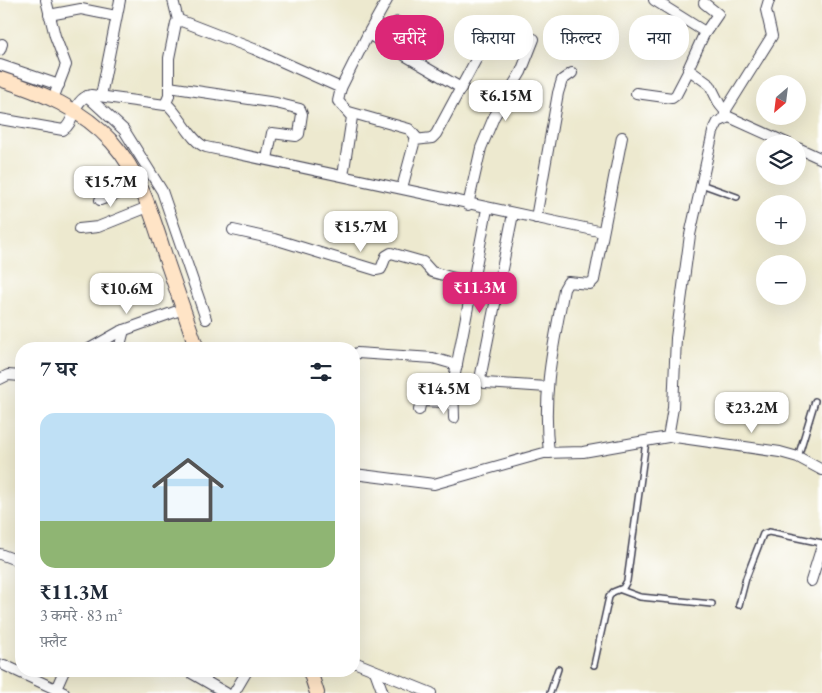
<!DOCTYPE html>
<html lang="hi">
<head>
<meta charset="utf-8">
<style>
  :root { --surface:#fff; --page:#f2f2f3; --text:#1f2937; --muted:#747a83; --accent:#db2777 }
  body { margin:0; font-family:"EB Garamond","Noto Serif Devanagari",serif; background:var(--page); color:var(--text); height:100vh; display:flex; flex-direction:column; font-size:19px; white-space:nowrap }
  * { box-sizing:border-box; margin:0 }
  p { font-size:16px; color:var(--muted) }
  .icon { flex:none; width:28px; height:28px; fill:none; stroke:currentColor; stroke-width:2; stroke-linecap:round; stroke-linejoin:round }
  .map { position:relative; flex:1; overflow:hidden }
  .drawer { position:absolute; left:15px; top:342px; width:345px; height:335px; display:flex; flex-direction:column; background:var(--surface); border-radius:20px; box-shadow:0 5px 20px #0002 }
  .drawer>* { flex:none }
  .banner { position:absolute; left:375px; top:15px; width:371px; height:45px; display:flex; gap:10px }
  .needle { width:32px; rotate:208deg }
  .buttons { position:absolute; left:756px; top:75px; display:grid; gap:10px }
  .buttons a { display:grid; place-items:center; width:50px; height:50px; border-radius:50%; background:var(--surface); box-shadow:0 5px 20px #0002; font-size:25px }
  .price { position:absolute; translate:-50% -42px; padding:0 11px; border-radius:10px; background:#fff; color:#222; font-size:16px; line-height:32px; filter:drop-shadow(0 1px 2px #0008) }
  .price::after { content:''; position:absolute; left:50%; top:30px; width:15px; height:11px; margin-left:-8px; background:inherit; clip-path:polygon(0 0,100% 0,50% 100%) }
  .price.selected { background:var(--accent); color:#fff }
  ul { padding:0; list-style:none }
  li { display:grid; align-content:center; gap:10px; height:265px; padding:0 25px }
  li span { display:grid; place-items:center; height:155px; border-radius:15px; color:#555 }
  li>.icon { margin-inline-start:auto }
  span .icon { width:90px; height:90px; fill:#fffc; stroke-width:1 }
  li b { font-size:21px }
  h2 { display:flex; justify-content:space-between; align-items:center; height:60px; padding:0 25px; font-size:21px }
  .pill { padding:0 18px; border-radius:20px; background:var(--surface); box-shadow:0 5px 20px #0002; font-size:18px; line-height:45px }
  .pill.selected { background:var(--accent); color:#fff }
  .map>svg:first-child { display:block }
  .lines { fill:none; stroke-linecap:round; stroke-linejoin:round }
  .lane-casing { stroke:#404051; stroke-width:8 }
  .street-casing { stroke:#404051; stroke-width:12 }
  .secondary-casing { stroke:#404051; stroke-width:16 }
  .lane { stroke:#fff; stroke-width:5 }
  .street { stroke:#fff; stroke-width:10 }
  .secondary { stroke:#ffe4c6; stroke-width:14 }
</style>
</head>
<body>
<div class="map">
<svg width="822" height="693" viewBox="0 0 822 693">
  <rect width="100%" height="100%" fill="#fff"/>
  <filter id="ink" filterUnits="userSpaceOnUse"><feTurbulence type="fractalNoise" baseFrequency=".02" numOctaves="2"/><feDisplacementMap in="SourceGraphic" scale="10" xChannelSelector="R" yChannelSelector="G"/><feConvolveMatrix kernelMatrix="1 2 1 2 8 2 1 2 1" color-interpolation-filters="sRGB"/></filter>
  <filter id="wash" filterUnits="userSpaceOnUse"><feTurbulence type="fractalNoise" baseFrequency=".0096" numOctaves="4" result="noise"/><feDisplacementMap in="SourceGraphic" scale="20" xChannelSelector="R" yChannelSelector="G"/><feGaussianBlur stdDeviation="1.12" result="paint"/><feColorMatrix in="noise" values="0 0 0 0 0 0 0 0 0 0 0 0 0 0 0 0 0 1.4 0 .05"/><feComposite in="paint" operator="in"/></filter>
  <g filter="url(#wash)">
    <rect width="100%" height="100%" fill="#ede9cf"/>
  </g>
  <g filter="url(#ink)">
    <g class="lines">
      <g class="lane-casing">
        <g id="lane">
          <polyline points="701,184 737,197"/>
          <polyline points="798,457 815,401"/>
          <polyline points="621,590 640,597 712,604"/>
          <polyline points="739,605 746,578 763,534 769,532 822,543"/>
          <polyline points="594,665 609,597 613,592 623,588 627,581 646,441"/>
          <polyline points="550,693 558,669"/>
        </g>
      </g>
      <g class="street-casing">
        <g id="street">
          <polyline points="46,0 55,36 66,65 53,99"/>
          <polyline points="173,0 178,20"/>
          <polyline points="654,0 705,32 688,69 710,85 720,105 725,111"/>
          <polyline points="704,3 718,14 705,33"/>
          <polyline points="49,15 81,9 116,16"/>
          <polyline points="368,34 461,88"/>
          <polyline points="384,43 397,22 429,37"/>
          <polyline points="0,50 2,44"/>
          <polyline points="0,65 59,85"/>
          <polyline points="169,87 276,103 300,109 302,114 299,134 296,136 272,133 267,159"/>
          <polyline points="341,88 338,101 352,117 343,176"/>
          <polyline points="636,93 672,98 676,95 689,70"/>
          <polyline points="87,96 124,130 162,191 206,319"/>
          <polyline points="101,96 120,0"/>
          <path d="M167,104C180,115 192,143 206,147L603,232"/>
          <polyline points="349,112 409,129 417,138"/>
          <polyline points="724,117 727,108 772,36 766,10 769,0"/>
          <path d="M0,119L63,130C76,122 72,99 91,95L165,105L169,96V58L176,23L179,20L254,49L341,88L368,34L387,0"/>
          <polyline points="798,148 822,159"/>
          <polyline points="402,188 415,140 432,138 436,134 487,39"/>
          <polyline points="100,200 138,186"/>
          <polyline points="468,205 481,148 494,117 521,72 534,39"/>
          <polyline points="513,214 480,379 485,383 547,387"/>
          <polyline points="536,218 558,93 562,80 572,73"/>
          <polyline points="79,229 98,227 148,207"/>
          <polyline points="233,230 274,239 376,270 381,269 386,256 391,253 423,262 432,272 473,283"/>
          <polyline points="89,349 119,332 183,309"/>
          <polyline points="119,349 124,330"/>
          <polyline points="357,353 433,358 457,365"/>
          <polyline points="0,379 8,375 21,376"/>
          <polyline points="419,410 421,401 444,402 453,400"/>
          <polyline points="454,418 453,384 487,209"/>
          <polyline points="668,436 780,452 798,457 822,470"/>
          <path d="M549,453C542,393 553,347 564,289L568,282L590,284L594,280L622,137"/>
          <polyline points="354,474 434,484 544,453 583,452 668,437 673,408 676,338 690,235 713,132 718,122 729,117 789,144"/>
          <polyline points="0,554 21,562"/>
          <polyline points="811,581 822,546"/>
          <polyline points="354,662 431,693"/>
          <polyline points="4,665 64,693"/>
          <polyline points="188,671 226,693"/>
          <polyline points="375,671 383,693"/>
          <polyline points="56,689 64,671"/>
          <polyline points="234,693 247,671"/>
        </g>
      </g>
      <g class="secondary-casing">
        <g id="secondary">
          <path d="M0,79C41,92 82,109 112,142C141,174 154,221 167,262C177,291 187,320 197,349"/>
          <polyline points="310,671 317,693"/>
        </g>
      </g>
      <use href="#lane" class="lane"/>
      <use href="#street" class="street"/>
      <use href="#secondary" class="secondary"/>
    </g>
  </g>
</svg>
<div class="buttons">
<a><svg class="needle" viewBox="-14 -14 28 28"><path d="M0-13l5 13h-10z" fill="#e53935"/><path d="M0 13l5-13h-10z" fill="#747a83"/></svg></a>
<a><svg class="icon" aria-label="layers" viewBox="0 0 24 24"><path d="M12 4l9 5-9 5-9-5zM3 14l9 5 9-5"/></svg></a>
<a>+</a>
<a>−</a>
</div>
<b class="price" style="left:506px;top:122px">₹6.15M</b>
<b class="price" style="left:111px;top:208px">₹15.7M</b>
<b class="price" style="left:361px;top:253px">₹15.7M</b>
<b class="price selected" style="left:480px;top:314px">₹11.3M</b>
<b class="price" style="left:127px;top:315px">₹10.6M</b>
<b class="price" style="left:444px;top:415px">₹14.5M</b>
<b class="price" style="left:752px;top:434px">₹23.2M</b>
<div class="banner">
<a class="pill selected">खरीदें</a>
<a class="pill">किराया</a>
<a class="pill">फ़िल्टर</a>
<a class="pill">नया</a>
</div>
<section class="drawer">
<h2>7 घर<svg class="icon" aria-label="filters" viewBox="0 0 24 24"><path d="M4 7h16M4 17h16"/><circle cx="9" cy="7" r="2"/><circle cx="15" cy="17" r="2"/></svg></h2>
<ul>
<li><span style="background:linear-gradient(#bfe0f5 70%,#8fb573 0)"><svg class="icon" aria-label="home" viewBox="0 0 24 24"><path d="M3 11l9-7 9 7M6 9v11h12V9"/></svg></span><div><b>₹11.3M</b><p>3 कमरे · 83 m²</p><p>फ़्लैट</p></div></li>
</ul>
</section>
</div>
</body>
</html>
